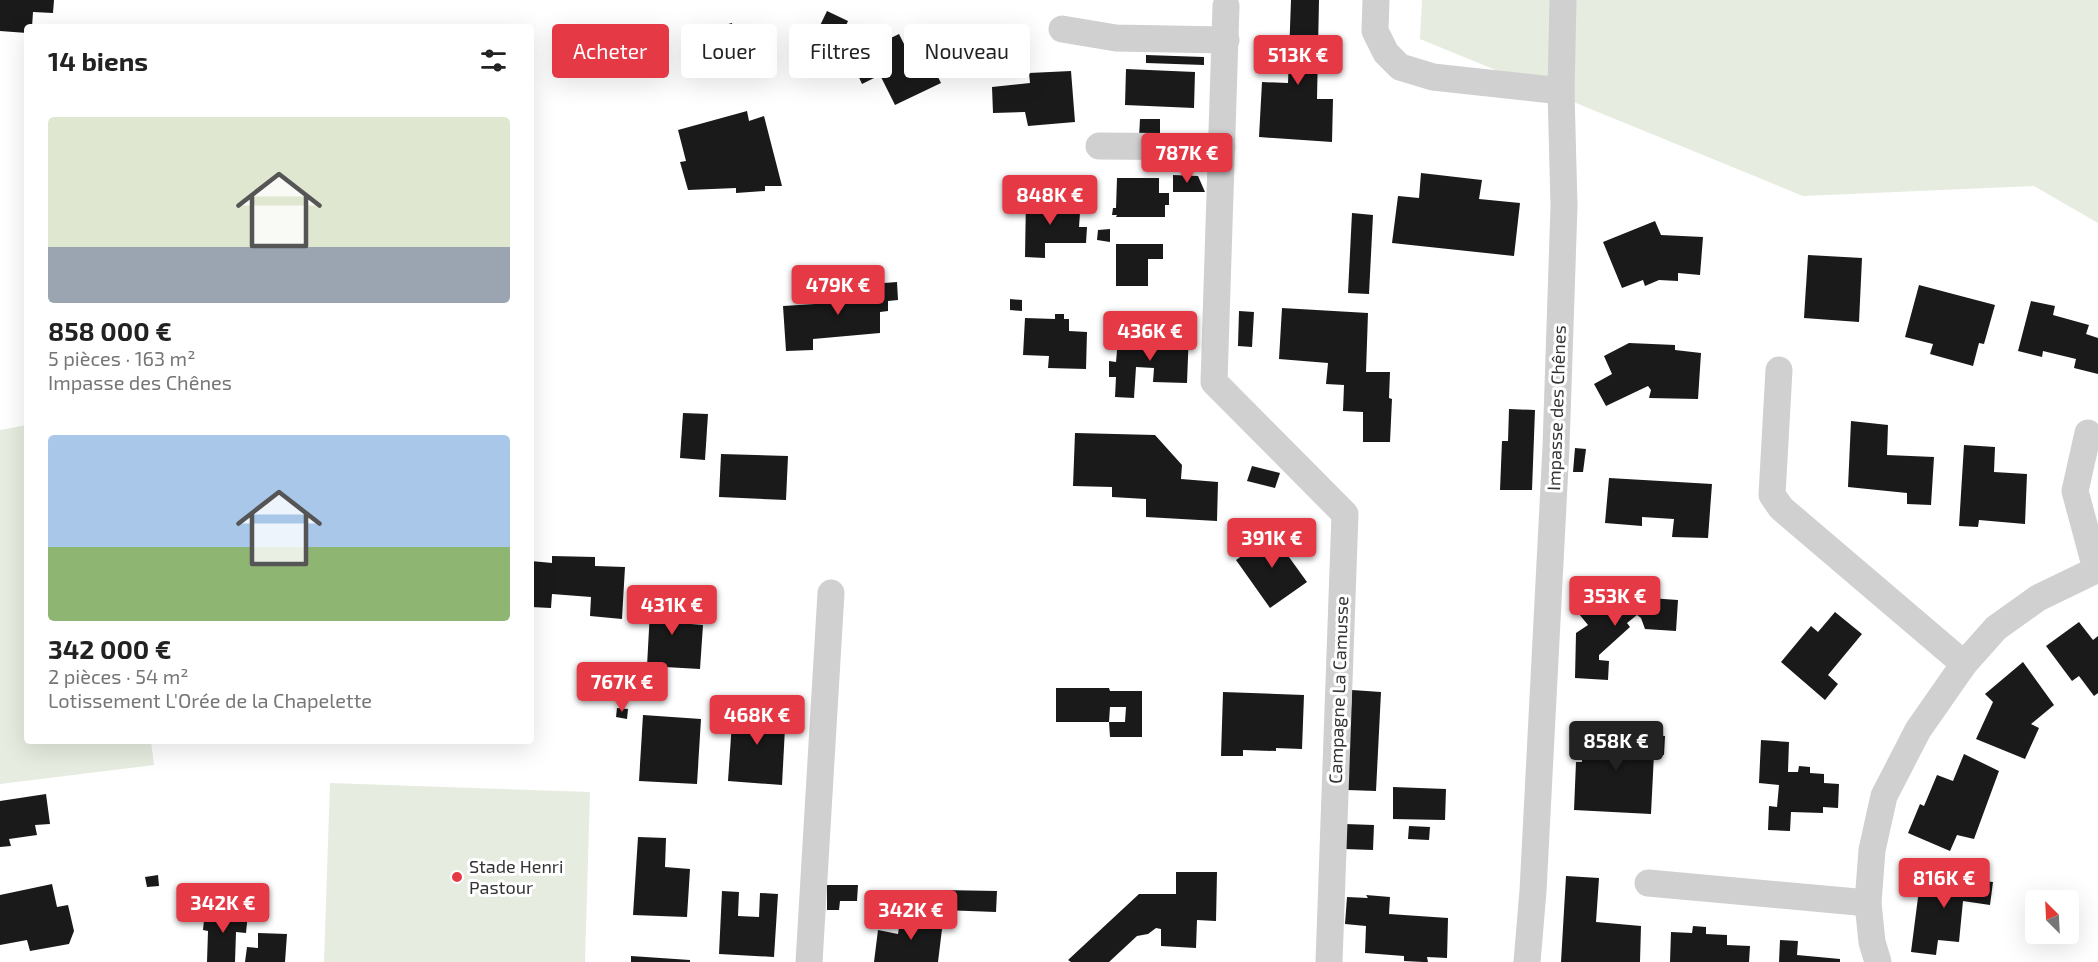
<!DOCTYPE html>
<html lang="fr">
<head>
<meta charset="utf-8">
<style>
  :root { --surface:#fff; --page:#f2f2f2; --text:#222; --muted:#767676; --accent:#e63946 }
  body { margin:0; font-family:"Exo 2",sans-serif; background:var(--page); color:var(--text); height:100vh; display:flex; flex-direction:column; font-size:22px; white-space:nowrap }
  * { box-sizing:border-box; margin:0 }
  p { font-size:20px; color:var(--muted) }
  .icon { flex:none; width:33px; height:33px; fill:none; stroke:currentColor; stroke-width:2; stroke-linecap:round; stroke-linejoin:round }
  .map { position:relative; flex:1; overflow:hidden }
  .side { position:absolute; left:24px; top:24px; width:510px; height:720px; display:flex; flex-direction:column; background:var(--surface); border-radius:6px; box-shadow:0 6px 24px #0002 }
  .side>* { flex:none }
  .hud { position:absolute; left:552px; top:24px; width:570px; height:54px; display:flex; gap:12px }
  .needle { width:39px; rotate:336deg }
  .tools { position:absolute; left:2025px; top:890px; display:grid; gap:12px }
  .tools a { display:grid; place-items:center; width:54px; height:54px; border-radius:6px; background:var(--surface); box-shadow:0 6px 24px #0002; font-size:30px }
  .price { position:absolute; translate:-50% -51px; padding:0 14px; border-radius:6px; background:var(--accent); color:#fff; font-size:20px; line-height:39px; filter:drop-shadow(0 2px 3px #0008) }
  .price::after { content:''; position:absolute; left:50%; top:36px; width:18px; height:14px; margin-left:-9px; background:inherit; clip-path:polygon(0 0,100% 0,50% 100%) }
  .price.current { background:#222; color:#fff }
  ul { padding:0; list-style:none }
  li { display:grid; align-content:center; gap:12px; height:318px; padding:0 24px }
  li span { display:grid; place-items:center; height:186px; border-radius:6px; color:#555 }
  li>.icon { margin-inline-start:auto }
  span .icon { width:108px; height:108px; fill:#fffc; stroke-width:1 }
  li b { font-size:26px }
  h2 { display:flex; justify-content:space-between; align-items:center; height:72px; padding:0 24px; font-size:26px }
  .pill { padding:0 21px; border-radius:6px; background:var(--surface); box-shadow:0 6px 24px #0002; font-size:21px; line-height:54px }
  .pill.current { background:var(--accent); color:#fff }
  .map>svg:first-child { display:block }
  .green { fill:#e6ecdf }
  .building { fill:#1a1a1a }
  .lines { fill:none; stroke-linecap:round; stroke-linejoin:round }
  .street { stroke:#d0d0d0; stroke-width:27 }
  .poi-dot { fill:#e63946; stroke:#fff; stroke-width:2 }
  .labels { text-anchor:middle; stroke-width:6; stroke-linejoin:round; paint-order:stroke }
  .street-label { font-size:18px; fill:#333; stroke:#fff }
  .poi-label { font-size:18px; fill:#333; stroke:#fff; text-anchor:start }
</style>
</head>
<body>
<div class="map">
<svg width="2098" height="962" viewBox="0 0 2098 962">
  <rect width="100%" height="100%" fill="#fff"/>
  <g class="green">
    <polygon points="1422,0 2098,0 2098,223 2034,186 1803,196 1420,39"/>
    <polygon points="27,425 27,741 151,741 154,765 0,784 0,430"/>
    <polygon points="330,783 590,792 585,962 324,962"/>
  </g>
  <g class="building">
    <polygon points="0,0 54,0 53,13 33,12 32,27 27,27 27,33 0,31"/>
    <polygon points="1291,0 1319,0 1317,99 1333,99 1332,142 1259,137 1262,82 1288,83"/>
    <polygon points="827,11 848,21 836,48 814,38"/>
    <polygon points="732,23 736,38 727,41 733,65 696,75 684,36"/>
    <polygon points="899,34 908,52 922,45 941,83 895,105 880,75 862,84 850,58"/>
    <polygon points="1146,55 1204,57 1204,65 1146,63"/>
    <polygon points="1126,69 1195,72 1194,108 1125,105"/>
    <polygon points="1071,71 1075,122 1028,126 1025,112 993,113 992,87 1030,83 1029,73"/>
    <polygon points="747,111 749,121 764,116 782,186 765,186 765,191 736,193 736,188 688,190 680,162 686,161 678,130"/>
    <polygon points="1140,119 1160,119 1160,137 1139,137"/>
    <polygon points="1421,173 1482,180 1479,199 1520,203 1514,256 1392,243 1398,196 1419,198"/>
    <polygon points="1173,175 1198,176 1205,192 1173,192"/>
    <polygon points="1117,178 1159,178 1159,193 1169,193 1169,205 1165,205 1165,217 1116,217 1117,215 1112,215 1113,208 1116,208"/>
    <polygon points="1026,197 1061,197 1061,213 1080,213 1079,227 1087,227 1086,243 1045,243 1045,258 1025,257"/>
    <polygon points="1352,213 1373,215 1369,294 1348,293"/>
    <polygon points="1655,221 1661,235 1703,237 1700,275 1678,273 1678,281 1659,280 1645,286 1643,280 1622,288 1603,242"/>
    <polygon points="1110,229 1110,242 1097,240 1098,230"/>
    <polygon points="1116,244 1163,244 1163,259 1148,259 1148,286 1116,286"/>
    <polygon points="1808,255 1862,258 1859,322 1804,318"/>
    <polygon points="897,282 898,300 888,301 888,311 880,312 880,333 813,339 813,350 786,351 783,306 847,302 845,286"/>
    <polygon points="1919,285 1995,305 1984,344 1979,343 1973,366 1930,354 1933,344 1905,337"/>
    <polygon points="1010,299 1022,300 1022,311 1010,310"/>
    <polygon points="2031,301 2055,306 2053,315 2089,325 2086,334 2098,338 2098,374 2074,368 2076,359 2043,351 2042,357 2018,351"/>
    <polygon points="1282,308 1368,313 1366,372 1390,372 1389,398 1392,399 1390,442 1363,442 1363,412 1343,411 1344,385 1326,384 1328,363 1279,359"/>
    <polygon points="1239,311 1254,312 1252,347 1238,346"/>
    <polygon points="1055,314 1064,314 1064,319 1069,319 1069,331 1087,332 1086,369 1048,368 1049,356 1023,355 1025,318 1055,319"/>
    <polygon points="1179,331 1189,331 1187,383 1153,382 1154,368 1136,367 1134,398 1115,397 1116,377 1109,377 1109,361 1116,362 1118,339 1178,341"/>
    <polygon points="1629,343 1675,345 1675,350 1701,353 1698,399 1649,398 1651,390 1648,386 1606,406 1594,384 1612,374 1604,356"/>
    <polygon points="1509,409 1535,410 1532,490 1500,490 1502,441 1508,441"/>
    <polygon points="683,413 708,414 705,460 680,458"/>
    <polygon points="1851,421 1888,425 1887,455 1934,457 1931,505 1907,504 1907,493 1848,487"/>
    <polygon points="1075,433 1155,435 1182,465 1181,479 1218,482 1217,521 1146,517 1146,499 1112,497 1112,487 1073,486"/>
    <polygon points="1964,445 1995,447 1994,472 2027,474 2025,524 1979,520 1978,527 1959,526"/>
    <polygon points="1575,448 1586,449 1583,472 1573,472"/>
    <polygon points="721,454 788,456 786,500 719,497"/>
    <polygon points="1252,466 1280,473 1275,488 1247,481"/>
    <polygon points="1609,478 1712,484 1708,538 1672,537 1674,519 1642,517 1642,526 1605,523"/>
    <polygon points="1281,528 1290,540 1281,546 1307,582 1270,608 1236,560"/>
    <polygon points="552,556 595,557 595,566 625,567 622,619 590,616 591,597 552,594 551,608 531,607 531,561 552,563"/>
    <polygon points="651,593 680,594 678,623 703,625 700,669 647,666"/>
    <polygon points="1580,593 1600,594 1610,604 1621,596 1678,600 1676,631 1645,629 1641,618 1637,615 1627,623 1630,627 1599,655 1599,660 1609,661 1608,680 1575,678 1576,633 1588,625 1579,614"/>
    <polygon points="1835,612 1862,634 1828,675 1838,684 1825,700 1781,662 1811,626 1818,632"/>
    <polygon points="2079,622 2093,640 2098,636 2098,693 2094,696 2079,676 2072,681 2046,646"/>
    <polygon points="2023,662 2054,705 2031,724 2039,728 2025,759 1976,739 1993,702 1985,694"/>
    <polygon points="1056,688 1109,688 1110,691 1142,691 1142,737 1110,737 1109,722 1125,722 1126,707 1110,707 1109,722 1056,722"/>
    <polygon points="1352,690 1381,692 1376,791 1347,790"/>
    <polygon points="1223,692 1304,695 1302,749 1276,748 1276,751 1243,750 1243,756 1221,756"/>
    <polygon points="733,707 786,709 782,785 728,781"/>
    <polygon points="617,708 628,709 627,719 616,717"/>
    <polygon points="643,715 701,719 697,784 639,781"/>
    <polygon points="1581,728 1619,730 1618,734 1665,736 1664,755 1654,754 1651,814 1574,810 1576,762 1582,762"/>
    <polygon points="1761,740 1789,742 1788,772 1798,772 1799,766 1810,767 1810,773 1824,774 1824,783 1839,784 1838,808 1823,807 1823,813 1791,812 1790,831 1768,830 1769,806 1777,807 1779,785 1759,783"/>
    <polygon points="1964,754 1999,771 1974,839 1957,835 1950,851 1908,833 1920,804 1924,806 1937,775 1953,781"/>
    <polygon points="1393,787 1446,789 1445,820 1393,819"/>
    <polygon points="46,794 50,824 35,825 37,835 9,839 11,846 0,847 0,801"/>
    <polygon points="1345,824 1374,825 1373,850 1344,849"/>
    <polygon points="1409,826 1430,827 1429,840 1408,839"/>
    <polygon points="638,837 666,838 665,867 690,869 687,917 633,915"/>
    <polygon points="1176,872 1217,872 1216,921 1197,920 1196,948 1161,946 1161,929 1156,928 1148,934 1137,936 1109,962 1071,962 1068,960 1139,894 1176,894"/>
    <polygon points="1921,874 1993,882 1990,905 1963,901 1959,942 1938,940 1936,955 1911,952"/>
    <polygon points="158,875 159,886 147,887 145,877"/>
    <polygon points="1566,876 1599,878 1596,922 1641,926 1640,962 1561,962"/>
    <polygon points="52,884 57,907 68,905 74,931 69,944 30,951 27,940 0,945 0,895"/>
    <polygon points="827,885 858,885 857,901 840,901 839,910 827,910"/>
    <polygon points="942,890 997,891 996,912 942,910"/>
    <polygon points="722,891 739,892 738,916 759,917 760,893 778,894 774,957 719,954"/>
    <polygon points="1366,895 1390,897 1389,914 1448,918 1447,958 1427,957 1428,962 1423,962 1404,961 1404,956 1365,953 1366,926 1345,924 1347,897 1368,898"/>
    <polygon points="205,910 248,913 246,933 236,932 235,962 207,962 208,931 203,930"/>
    <polygon points="901,914 943,921 938,962 874,962 878,930 898,934"/>
    <polygon points="1693,926 1706,927 1706,934 1727,935 1727,945 1750,946 1749,962 1670,962 1671,932 1692,933"/>
    <polygon points="258,933 287,934 285,962 245,962 247,947 258,948"/>
    <polygon points="1780,940 1798,941 1797,955 1840,959 1840,962 1779,962"/>
    <polygon points="631,956 690,960 690,962 631,962"/>
  </g>
  <g class="lines">
    <g class="street">
      <polyline points="1376,0 1375,31 1386,53 1400,67 1433,77 1561,91 1564,206 1556,447 1533,891 1527,962"/>
      <polyline points="1226,6 1214,382 1345,514 1329,962"/>
      <polyline points="1062,29 1116,38 1226,40"/>
      <polyline points="1561,91 1563,0"/>
      <polyline points="1099,146 1222,147"/>
      <polyline points="1779,370 1772,495 1781,508 1964,664"/>
      <polyline points="2088,433 2075,491 2096,569"/>
      <polyline points="1648,883 1868,903"/>
      <polyline points="809,962 831,593"/>
      <polyline points="1878,962 1872,942 1868,903 1872,850 1884,796 1918,730 1964,664 1996,628 2038,598 2098,569"/>
    </g>
  </g>
  <circle class="poi-dot" cx="457" cy="877" r="6"/>
  <g class="labels">
    <g class="street-label">
      <text transform="translate(1557 408) rotate(-88)" y="6">Impasse des Chênes</text>
      <text transform="translate(1339 690) rotate(-88)" y="6">Campagne La Camusse</text>
    </g>
    <g class="poi-label">
      <text x="469" y="873">Stade Henri<tspan x="469" dy="21">Pastour</tspan></text>
    </g>
  </g>
</svg>
<div class="tools">
<a><svg class="needle" viewBox="-14 -14 28 28"><path d="M0-13l5 13h-10z" fill="#e53935"/><path d="M0 13l5-13h-10z" fill="#767676"/></svg></a>
</div>
<b class="price" style="left:1298px;top:86px">513K €</b>
<b class="price" style="left:1187px;top:184px">787K €</b>
<b class="price" style="left:1050px;top:226px">848K €</b>
<b class="price" style="left:838px;top:316px">479K €</b>
<b class="price" style="left:1150px;top:362px">436K €</b>
<b class="price" style="left:1272px;top:569px">391K €</b>
<b class="price" style="left:1615px;top:627px">353K €</b>
<b class="price" style="left:672px;top:636px">431K €</b>
<b class="price" style="left:622px;top:713px">767K €</b>
<b class="price" style="left:757px;top:746px">468K €</b>
<b class="price current" style="left:1616px;top:772px">858K €</b>
<b class="price" style="left:1944px;top:909px">816K €</b>
<b class="price" style="left:223px;top:934px">342K €</b>
<b class="price" style="left:911px;top:941px">342K €</b>
<div class="hud">
<a class="pill current">Acheter</a>
<a class="pill">Louer</a>
<a class="pill">Filtres</a>
<a class="pill">Nouveau</a>
</div>
<section class="side">
<h2>14 biens<svg class="icon" aria-label="filters" viewBox="0 0 24 24"><path d="M4 7h16M4 17h16"/><circle cx="9" cy="7" r="2"/><circle cx="15" cy="17" r="2"/></svg></h2>
<ul>
<li><span style="background:linear-gradient(#dfe7d0 70%,#9aa5b1 0)"><svg class="icon" aria-label="home" viewBox="0 0 24 24"><path d="M3 11l9-7 9 7M6 9v11h12V9"/></svg></span><div><b>858 000 €</b><p>5 pièces · 163 m²</p><p>Impasse des Chênes</p></div></li>
<li><span style="background:linear-gradient(#a9c7e8 60%,#8fb573 0)"><svg class="icon" aria-label="home" viewBox="0 0 24 24"><path d="M3 11l9-7 9 7M6 9v11h12V9"/></svg></span><div><b>342 000 €</b><p>2 pièces · 54 m²</p><p>Lotissement L'Orée de la Chapelette</p></div></li>
</ul>
</section>
</div>
</body>
</html>
